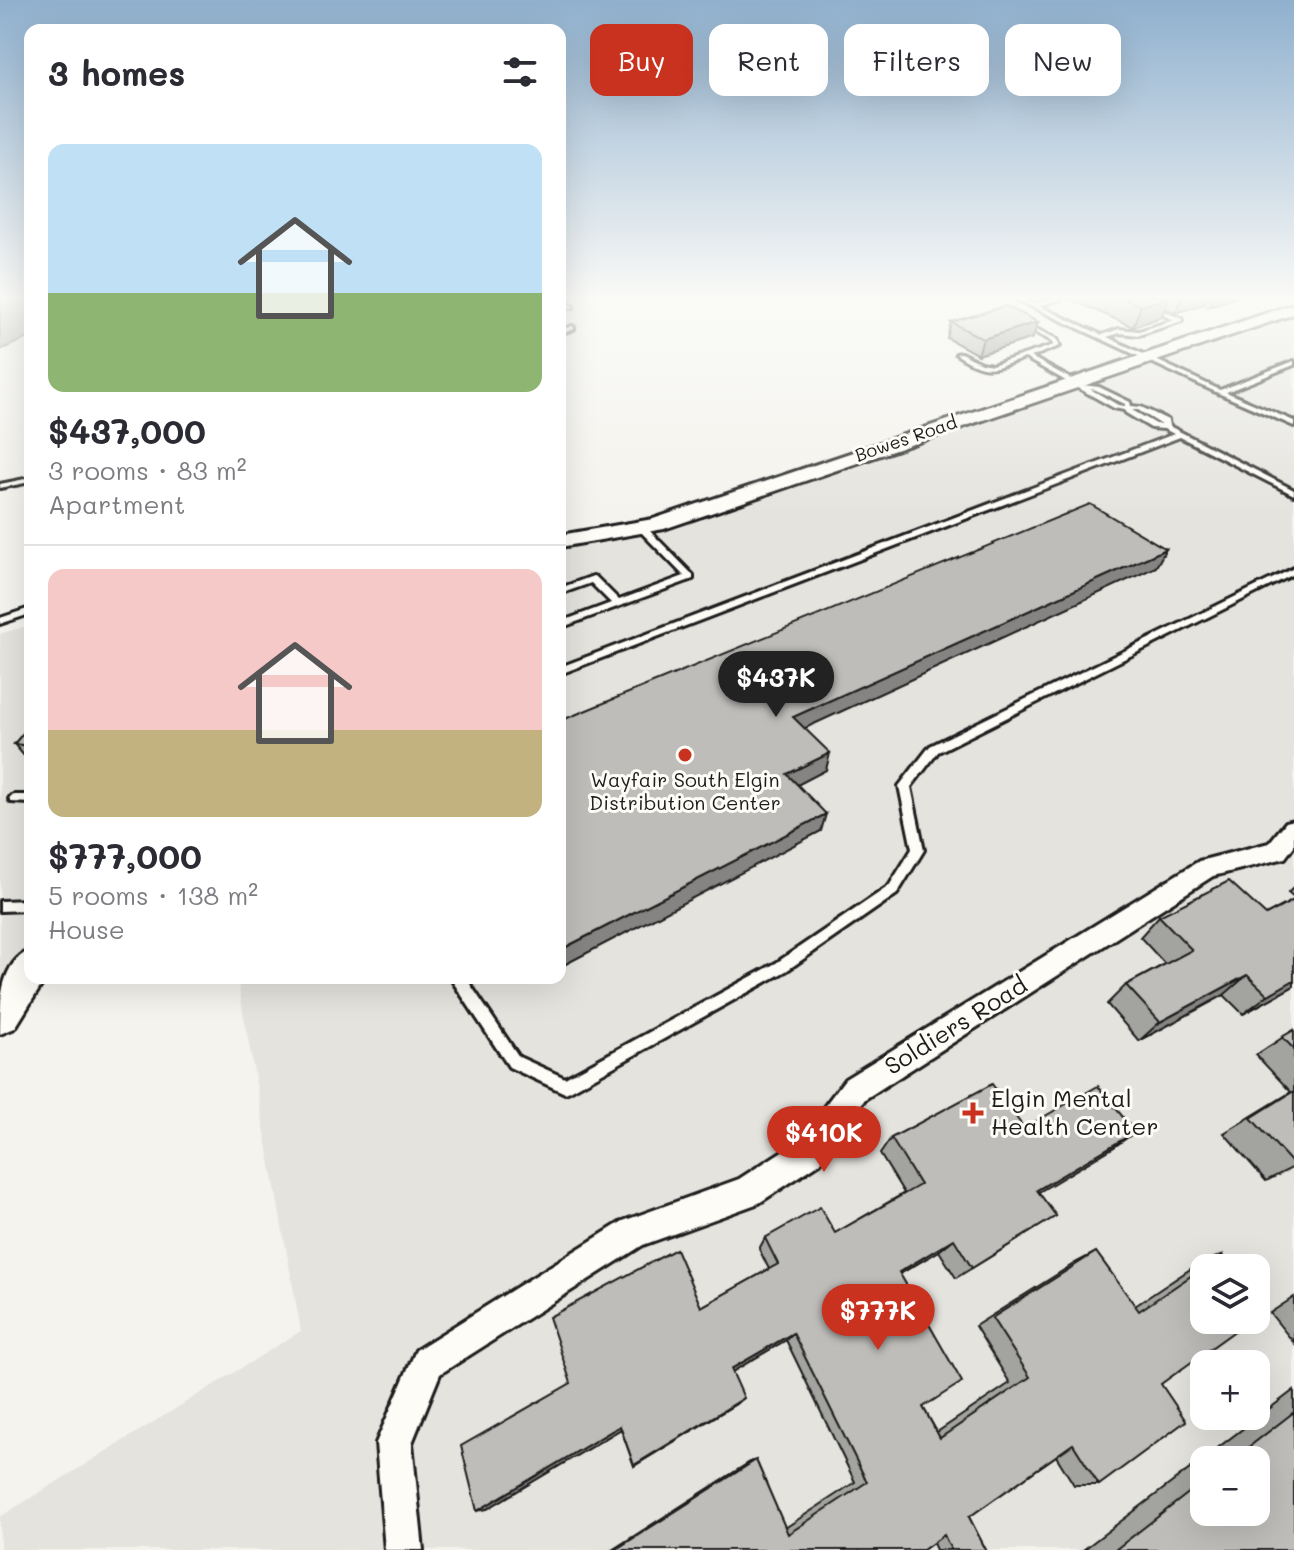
<!DOCTYPE html>
<html lang="en">
<head>
<meta charset="utf-8">
<style>
  :root { --surface:#fff; --page:#f7f7f7; --text:#2b2b33; --muted:#7c7c81; --line:#e1e1e2; --accent:#c8321e }
  body { margin:0; font-family:Mali,sans-serif; background:var(--page); color:var(--text); height:100vh; display:flex; flex-direction:column; font-size:30px; white-space:nowrap }
  * { box-sizing:border-box; margin:0 }
  p { font-size:26px; color:var(--muted) }
  .icon { flex:none; width:44px; height:44px; fill:none; stroke:currentColor; stroke-width:2; stroke-linecap:round; stroke-linejoin:round }
  .map { position:relative; flex:1; overflow:hidden }
  .sheet { position:absolute; left:24px; top:24px; width:542px; height:960px; display:flex; flex-direction:column; background:var(--surface); border-radius:16px; box-shadow:0 8px 32px #0002 }
  .sheet>* { flex:none }
  .banner { position:absolute; left:590px; top:24px; width:584px; height:72px; display:flex; gap:16px }
  .tools { position:absolute; left:1190px; top:1254px; display:grid; gap:16px }
  .tools a { display:grid; place-items:center; width:80px; height:80px; border-radius:16px; background:var(--surface); box-shadow:0 8px 32px #0002; font-size:40px }
  .price { position:absolute; translate:-50% -68px; padding:0 18px; border-radius:28px; background:var(--accent); color:#fff; font-size:26px; line-height:52px; filter:drop-shadow(0 2px 4px #0008) }
  .price::after { content:''; position:absolute; left:50%; top:48px; width:24px; height:18px; margin-left:-12px; background:inherit; clip-path:polygon(0 0,100% 0,50% 100%) }
  .price.active { background:#222; color:#fff }
  ul { padding:0; list-style:none }
  li { display:grid; align-content:center; gap:16px; height:424px; padding:0 24px }
  li+li { border-top:2px solid var(--line) }
  li span { display:grid; place-items:center; height:248px; border-radius:16px; color:#555 }
  li>.icon { margin-inline-start:auto }
  span .icon { width:144px; height:144px; fill:#fffc; stroke-width:1 }
  li b { font-size:34px }
  h2 { display:flex; justify-content:space-between; align-items:center; height:96px; padding:0 24px; font-size:34px }
  .pill { padding:0 28px; border-radius:16px; background:var(--surface); box-shadow:0 8px 32px #0002; font-size:28px; line-height:72px }
  .pill.active { background:var(--accent); color:#fff }
  .map>svg:first-child { display:block }
  .built { fill:#e4e3de; fill-rule:evenodd }
  .water { fill:#abaaa6; stroke:#72716f; stroke-width:2 }
  .lines { fill:none; stroke-linecap:round; stroke-linejoin:round }
  .service-casing { stroke:#1c1c1c; stroke-width:6 }
  .minor-casing { stroke:#1c1c1c; stroke-width:6 }
  .tertiary-casing { stroke:#1c1c1c; stroke-width:6 }
  .primary-casing { stroke:#1c1c1c; stroke-width:6 }
  .service { fill:#fdfcf7; fill-rule:evenodd }
  .minor { fill:#fdfcf7; fill-rule:evenodd }
  .tertiary { fill:#fdfcf7; fill-rule:evenodd }
  .primary { fill:#fdfcf7; fill-rule:evenodd }
  .wall { fill:#a3a3a0; stroke:#1c1c1c; stroke-width:2; fill-rule:evenodd }
  .shaded-wall { fill:#858482; stroke:#1c1c1c; stroke-width:2 }
  .building { fill:#bebdba; stroke:#1c1c1c; stroke-width:2 }
  .poi-dot { fill:#c8321e; stroke:#fdfcf7; stroke-width:3 }
  .labels { text-anchor:middle; stroke-width:6; stroke-linejoin:round; paint-order:stroke }
  .far-street-label { font-size:18px; fill:#1c1c1c; stroke:#fdfcf7 }
  .poi-label { font-size:20px; fill:#1c1c1c; stroke:#fdfcf7 }
  .near-street-label { font-size:24px; fill:#1c1c1c; stroke:#fdfcf7 }
  .near-poi-label { font-size:24px; fill:#1c1c1c; stroke:#fdfcf7; text-anchor:start }
</style>
</head>
<body>
<div class="map">
<svg width="1294" height="1550" viewBox="0 0 1294 1550">
  <rect width="100%" height="100%" fill="#f4f3ee"/>
  <filter id="ink" filterUnits="userSpaceOnUse"><feTurbulence type="fractalNoise" baseFrequency=".0125" numOctaves="2"/><feDisplacementMap in="SourceGraphic" scale="16" xChannelSelector="R" yChannelSelector="G"/><feConvolveMatrix kernelMatrix="1 2 1 2 8 2 1 2 1" color-interpolation-filters="sRGB"/></filter>
  <g filter="url(#ink)">
    <g class="built">
      <path d="M1288,314L1294,317V1550H0V1517L301,1331L237,978H560V543L664,527ZM1204,1268H1256V1320H1204ZM1204,1364H1256V1416H1204ZM1204,1460H1256V1512H1204Z"/>
      <polygon points="30,625 30,970 0,1014 0,634"/>
    </g>
    <polygon class="water" points="0,296 30,296 30,337 0,350"/>
    <g class="lines">
      <g class="service-casing">
        <g id="service">
          <polygon points="1009,296 1017,296 1034,304 1053,298 1050,296 1061,297 1061,299 1039,306 1102,335 1119,329 1139,331 1174,320 1122,296 1130,296 1182,319 1182,321 1139,335 1120,333 1107,337 1220,390 1294,361 1294,365 1226,392 1294,421 1294,426 1218,393"/>
          <polygon points="560,298 573,306 573,308 569,308 560,303"/>
          <polygon points="572,326 574,327 574,329 560,334 560,330"/>
          <path d="M1032,329H1036L1057,339L1060,346L1031,357L1082,385L1099,387L1130,402L1131,406L1141,407L1168,420L1169,426L1294,490V495L1180,437L560,674V667L1174,434L1164,429L1151,428L1126,413L1124,410L1114,408L1025,358C993,369 986,374 956,354L961,353L981,363L992,365L1054,345L1052,341L1032,331ZM1090,389L1096,390L1125,404V406L1118,405ZM1132,410H1138L1162,425L1156,424Z"/>
          <polygon points="30,478 30,482 0,488 0,484"/>
          <polygon points="639,526 645,526 693,575 693,579 560,628 560,622 611,603 591,583 560,594 560,588 593,576 596,577 619,600 684,576 639,530"/>
          <polygon points="1294,568 1294,574 938,752 911,787 924,850 897,894 786,971 570,1091 565,1093 509,1067 453,982 451,978 466,978 519,1057 565,1078 776,963 889,886 912,849 899,786 930,746"/>
          <polygon points="30,608 30,614 0,624 0,618"/>
          <polygon points="15,795 30,795 30,803 11,802 9,799 11,796"/>
          <polygon points="30,900 30,910 0,911 0,901"/>
        </g>
      </g>
      <g class="minor-casing">
        <polygon id="minor" points="1294,820 1294,846 1285,858 1213,876 865,1099 820,1163 759,1203 643,1245 440,1374 412,1443 423,1550 385,1550 376,1443 416,1350 623,1221 739,1179 798,1141 845,1079 1199,861 1269,843 1286,822"/>
      </g>
      <g class="tertiary-casing">
        <polygon id="tertiary" points="1294,304 1294,314 664,529 560,547 560,535 653,519"/>
      </g>
      <g class="primary-casing">
        <path id="primary" d="M30,950V978H46L15,1028L0,1034C0,1001 0,964 30,950Z"/>
      </g>
      <use href="#service" class="service"/>
      <use href="#minor" class="minor"/>
      <use href="#tertiary" class="tertiary"/>
      <use href="#primary" class="primary"/>
    </g>
    <g class="wall">
      <polygon points="1063,296 1240,296 1209,306 1203,304 1175,313 1165,308 1161,317 1133,327"/>
      <polygon points="951,322 1033,338 978,355 947,338"/>
      <polygon points="30,725 30,763 14,744"/>
      <polygon points="1294,887 1294,898 1288,893"/>
      <polygon points="1294,900 1294,986 1243,1014 1224,995 1139,1041 1107,1004 1126,985 1165,964 1140,937 1159,916 1266,915"/>
      <polygon points="1294,1030 1294,1167 1266,1181 1224,1133 1291,1092 1256,1055"/>
      <polygon points="1024,1128 1135,1132 1114,1147 1038,1192 1056,1216 956,1278 939,1251 900,1274 923,1407 937,1432 1010,1383 975,1326 1075,1263 1096,1252 1135,1306 1195,1266 1222,1255 1161,1384 1099,1485 1074,1485 1056,1456 969,1517 986,1550 936,1550 933,1543 923,1550 612,1550 750,1462 756,1460 785,1528 855,1482 786,1340 732,1372 739,1402 634,1466 621,1429 487,1509 571,1383 701,1307 769,1269 759,1249 765,1238 835,1233 904,1193 880,1154 891,1138"/>
      <polygon points="1294,1297 1294,1343 1270,1313"/>
      <path d="M1294,1390V1550H1083ZM1204,1460H1256L1204,1512Z"/>
    </g>
    <g class="shaded-wall">
      <polygon points="1183,296 1207,296 1203,304 1175,313"/>
      <polygon points="1214,296 1240,296 1209,306"/>
      <polygon points="1170,297 1161,317 1133,327 1141,306"/>
      <polygon points="1038,322 1033,338 978,355 983,339"/>
      <polygon points="1166,549 1156,567 790,735 793,717"/>
      <polygon points="830,753 826,770 784,792 787,774"/>
      <polygon points="826,814 821,831 560,967 560,950"/>
      <polygon points="1247,975 1224,995 1139,1041 1160,1022"/>
      <polygon points="1294,980 1294,986 1243,1014 1268,995"/>
      <polygon points="1135,1132 1114,1147 1019,1204 1037,1190"/>
      <polygon points="954,1239 939,1251 886,1282 899,1272"/>
      <polygon points="793,1333 786,1340 727,1375 731,1369"/>
      <polygon points="744,1398 739,1402 634,1466 634,1465"/>
      <polygon points="620,1426 621,1429 487,1509 477,1511"/>
    </g>
    <g class="building">
      <polygon points="1119,296 1169,296 1170,297 1141,306"/>
      <polygon points="1006,306 1038,322 983,339 951,322"/>
      <polygon points="1090,504 1166,549 793,717 830,753 787,774 826,814 560,950 560,721"/>
      <polygon points="30,725 30,746 14,744"/>
      <polygon points="1229,881 1266,915 1294,900 1294,980 1268,995 1247,975 1160,1022 1126,985 1192,950 1159,916"/>
      <polygon points="1294,1030 1294,1049 1282,1037"/>
      <polygon points="992,1084 1024,1128 1098,1086 1135,1132 1037,1190 1056,1216 972,1268 954,1239 899,1272 962,1382 923,1407 940,1438 1030,1377 992,1318 1096,1252 1139,1311 1222,1255 1232,1268 1204,1268 1204,1320 1250,1320 1161,1384 1186,1421 1099,1485 1073,1444 969,1517 986,1550 951,1550 944,1535 923,1550 615,1550 756,1460 788,1534 867,1482 793,1333 731,1369 744,1398 634,1465 620,1426 477,1511 461,1446 571,1383 549,1317 676,1249 701,1307 778,1264 765,1238 820,1207 835,1233 920,1185 891,1138"/>
      <polygon points="1294,1091 1294,1165 1251,1118"/>
      <polygon points="1256,1298 1265,1309 1256,1316"/>
      <polygon points="1294,1412 1294,1550 1115,1550 1204,1481 1204,1512 1256,1512 1256,1460 1232,1460"/>
    </g>
  </g>
  <linearGradient id="sky" x2="0" y2="1"><stop stop-color="#8fb0ce"/><stop offset="0.58" stop-color="#fafaf7"/><stop offset="1" stop-color="#fafaf7" stop-opacity="0"/></linearGradient>
  <rect width="1294" height="513" fill="url(#sky)"/>
  <g class="poi-dot">
    <circle cx="685" cy="755" r="8"/>
    <path d="M969 1101h8v8h8v8h-8v8h-8v-8h-8v-8h8z"/>
  </g>
  <g class="labels">
    <g class="far-street-label">
      <text transform="translate(906 439) rotate(-19)" y="6">Bowes Road</text>
    </g>
    <g class="poi-label">
      <text x="685" y="787">Wayfair South Elgin<tspan x="685" dy="23">Distribution Center</tspan></text>
    </g>
    <g class="near-street-label">
      <text transform="translate(956 1026) rotate(-32)" y="8">Soldiers Road</text>
    </g>
    <g class="near-poi-label">
      <text x="991" y="1107">Elgin Mental<tspan x="991" dy="28">Health Center</tspan></text>
    </g>
  </g>
</svg>
<div class="tools">
<a><svg class="icon" aria-label="layers" viewBox="0 0 24 24"><path d="M12 4l9 5-9 5-9-5zM3 14l9 5 9-5"/></svg></a>
<a>+</a>
<a>−</a>
</div>
<b class="price active" style="left:776px;top:719px">$437K</b>
<b class="price" style="left:824px;top:1174px">$410K</b>
<b class="price" style="left:878px;top:1352px">$777K</b>
<div class="banner">
<a class="pill active">Buy</a>
<a class="pill">Rent</a>
<a class="pill">Filters</a>
<a class="pill">New</a>
</div>
<section class="sheet">
<h2>3 homes<svg class="icon" aria-label="filters" viewBox="0 0 24 24"><path d="M4 7h16M4 17h16"/><circle cx="9" cy="7" r="2"/><circle cx="15" cy="17" r="2"/></svg></h2>
<ul>
<li><span style="background:linear-gradient(#bfe0f5 60%,#8fb573 0)"><svg class="icon" aria-label="home" viewBox="0 0 24 24"><path d="M3 11l9-7 9 7M6 9v11h12V9"/></svg></span><div><b>$437,000</b><p>3 rooms · 83 m²</p><p>Apartment</p></div></li>
<li><span style="background:linear-gradient(#f6c9c9 65%,#c2b280 0)"><svg class="icon" aria-label="home" viewBox="0 0 24 24"><path d="M3 11l9-7 9 7M6 9v11h12V9"/></svg></span><div><b>$777,000</b><p>5 rooms · 138 m²</p><p>House</p></div></li>
</ul>
</section>
</div>
</body>
</html>
